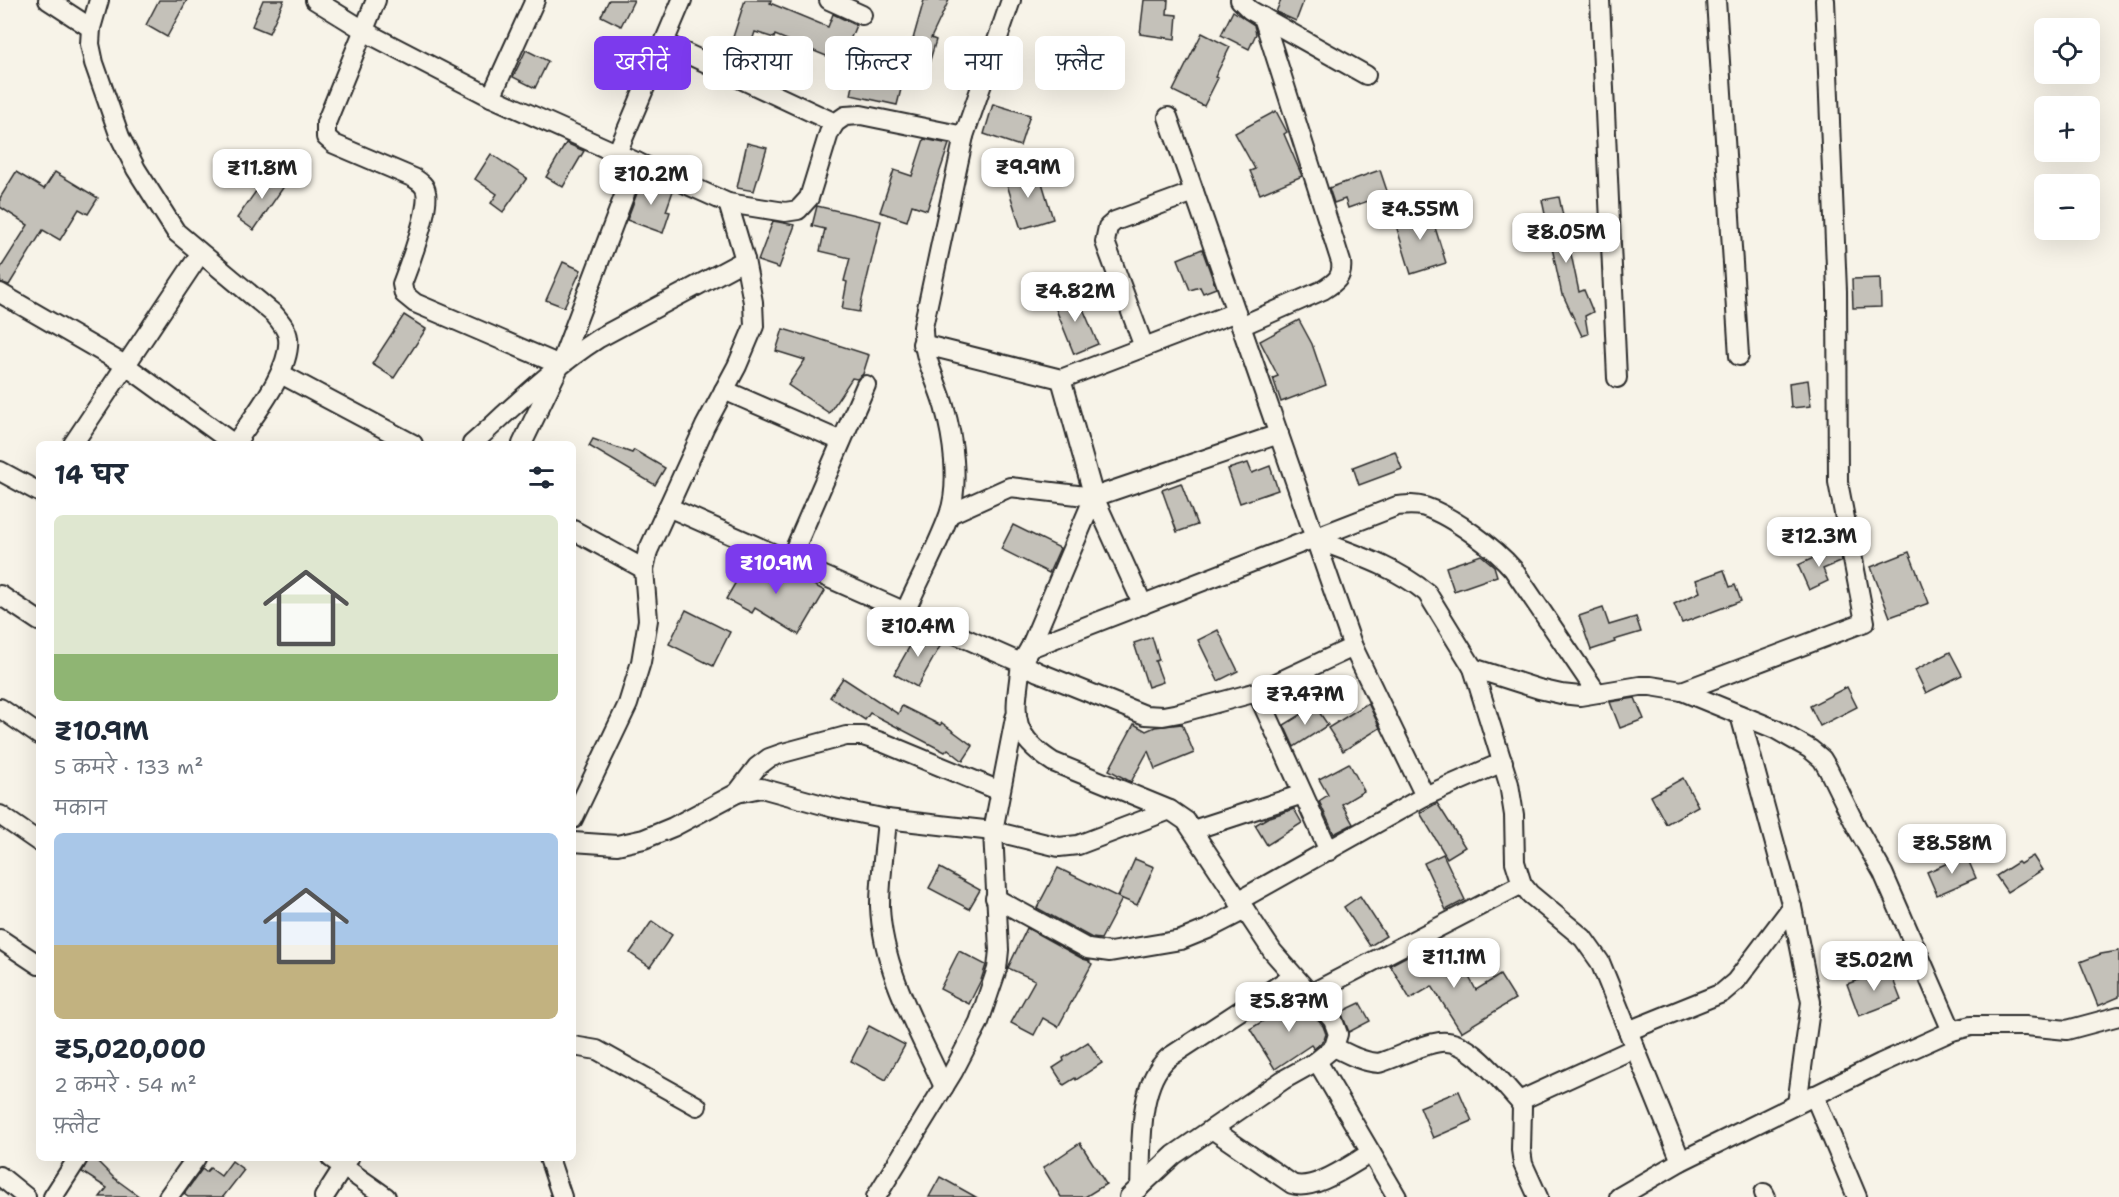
<!DOCTYPE html>
<html lang="hi">
<head>
<meta charset="utf-8">
<style>
  :root { --surface:#fff; --page:#f2f2f3; --text:#1f2937; --muted:#747a83; --accent:#7c3aed }
  body { margin:0; font-family:"Shantell Sans","Playpen Sans Deva",sans-serif; background:var(--page); color:var(--text); height:100vh; display:flex; flex-direction:column; font-size:22px; white-space:nowrap }
  * { box-sizing:border-box; margin:0 }
  p { font-size:20px; color:var(--muted) }
  .icon { flex:none; width:33px; height:33px; fill:none; stroke:currentColor; stroke-width:2; stroke-linecap:round; stroke-linejoin:round }
  .map { position:relative; flex:1; overflow:hidden }
  .panel { position:absolute; left:36px; top:441px; width:540px; height:720px; display:flex; flex-direction:column; background:var(--surface); border-radius:9px; box-shadow:0 6px 24px #0002 }
  .panel>* { flex:none }
  .banner { position:absolute; left:594px; top:36px; width:570px; height:54px; display:flex; gap:12px }
  .buttons { position:absolute; left:2034px; top:18px; display:grid; gap:12px }
  .buttons a { display:grid; place-items:center; width:66px; height:66px; border-radius:9px; background:var(--surface); box-shadow:0 6px 24px #0002; font-size:30px }
  .price { position:absolute; translate:-50% -51px; padding:0 14px; border-radius:12px; background:#fff; color:#222; font-size:20px; line-height:39px; filter:drop-shadow(0 2px 3px #0008) }
  .price::after { content:''; position:absolute; left:50%; top:36px; width:18px; height:14px; margin-left:-9px; background:inherit; clip-path:polygon(0 0,100% 0,50% 100%) }
  .price.active { background:var(--accent); color:#fff }
  ul { padding:0; list-style:none }
  li { display:grid; align-content:center; gap:12px; height:318px; padding:0 18px }
  li span { display:grid; place-items:center; height:186px; border-radius:9px; color:#555 }
  li>.icon { margin-inline-start:auto }
  span .icon { width:108px; height:108px; fill:#fffc; stroke-width:1 }
  li b { font-size:26px }
  h2 { display:flex; justify-content:space-between; align-items:center; height:72px; padding:0 18px; font-size:26px }
  .pill { padding:0 21px; border-radius:9px; background:var(--surface); box-shadow:0 6px 24px #0002; font-size:21px; line-height:54px }
  .pill.active { background:var(--accent); color:#fff }
  .map>svg:first-child { display:block }
  .building { fill:#c4c1b9; stroke:#2b2b2b; stroke-width:1.5 }
  .lines { fill:none; stroke-linecap:round; stroke-linejoin:round }
  .minor-casing { stroke:#2b2b2b; stroke-width:22 }
  .minor { stroke:#f7f3e8; stroke-width:18 }
</style>
</head>
<body>
<div class="map">
<svg width="2119" height="1197" viewBox="0 0 2119 1197">
  <rect width="100%" height="100%" fill="#f7f3e8"/>
  <filter id="ink" filterUnits="userSpaceOnUse"><feTurbulence type="fractalNoise" baseFrequency=".0167" numOctaves="2"/><feDisplacementMap in="SourceGraphic" scale="12" xChannelSelector="R" yChannelSelector="G"/><feConvolveMatrix kernelMatrix="1 2 1 2 8 2 1 2 1" color-interpolation-filters="sRGB"/></filter>
  <g filter="url(#ink)">
    <g class="building">
      <polygon points="159,0 187,0 167,37 146,25"/>
      <polygon points="263,0 284,0 269,33 252,26"/>
      <polygon points="609,0 634,0 621,26 601,16"/>
      <polygon points="745,0 771,0 770,3 828,27 833,14 856,25 841,62 775,35 774,38 755,32 743,68 726,59"/>
      <polygon points="924,0 949,0 931,38 936,40 925,77 904,71"/>
      <polygon points="1144,0 1168,0 1167,14 1177,15 1175,39 1140,34"/>
      <polygon points="1281,0 1304,0 1296,21 1276,12"/>
      <polygon points="1233,11 1254,25 1256,34 1249,49 1221,35"/>
      <polygon points="1202,33 1230,47 1215,77 1218,78 1204,106 1173,91"/>
      <polygon points="526,50 548,61 535,88 513,77"/>
      <polygon points="857,66 904,77 897,105 851,95"/>
      <polygon points="993,104 1030,115 1020,146 984,134"/>
      <polygon points="1276,111 1287,132 1284,134 1302,176 1260,194 1250,171 1255,169 1235,133"/>
      <polygon points="924,139 949,144 927,210 912,205 907,221 880,212 894,170 912,176"/>
      <polygon points="566,143 584,151 563,187 546,177"/>
      <polygon points="747,143 767,148 754,191 737,188"/>
      <polygon points="491,154 527,178 503,212 491,203 497,194 475,179"/>
      <polygon points="1020,167 1025,181 1040,176 1053,219 1021,229 1003,172"/>
      <polygon points="271,170 287,182 254,230 237,218"/>
      <polygon points="1380,170 1388,194 1348,208 1345,199 1334,203 1329,188"/>
      <polygon points="16,172 44,189 55,172 98,198 88,214 79,209 60,240 43,230 9,285 0,282 0,269 28,225 0,207 0,198"/>
      <polygon points="643,177 673,191 666,211 670,212 663,233 627,220"/>
      <polygon points="1559,197 1579,292 1584,290 1593,312 1585,316 1588,334 1582,336 1563,295 1562,295 1542,200"/>
      <polygon points="817,206 881,221 859,312 842,309 847,282 844,281 850,258 820,251 825,229 812,226"/>
      <polygon points="1429,208 1446,263 1411,274 1394,219"/>
      <polygon points="773,221 795,225 779,268 758,261"/>
      <polygon points="1202,249 1216,288 1203,293 1200,287 1190,290 1178,259"/>
      <polygon points="563,262 581,270 564,307 546,300"/>
      <polygon points="1880,278 1881,307 1853,308 1852,279"/>
      <polygon points="1076,292 1098,344 1074,354 1053,302"/>
      <polygon points="404,315 426,329 394,378 372,364"/>
      <polygon points="1299,320 1312,344 1326,385 1281,402 1273,378 1278,376 1260,341"/>
      <polygon points="783,329 803,335 804,334 869,355 863,374 857,379 852,378 829,413 788,385 805,360 776,351"/>
      <polygon points="1808,380 1811,406 1791,408 1789,383"/>
      <polygon points="593,439 632,453 634,450 665,468 655,485 589,446"/>
      <polygon points="1395,451 1402,469 1359,485 1353,467"/>
      <polygon points="1248,463 1252,473 1270,466 1278,490 1240,503 1228,469"/>
      <polygon points="1181,483 1197,525 1177,532 1162,490"/>
      <polygon points="1013,525 1060,548 1049,573 1001,549"/>
      <polygon points="1839,546 1842,561 1823,569 1828,581 1809,590 1798,565"/>
      <polygon points="1909,552 1929,603 1890,617 1871,567"/>
      <polygon points="1481,555 1494,566 1497,576 1454,591 1446,567"/>
      <polygon points="751,556 797,580 799,577 825,591 799,635 755,608 752,613 726,599"/>
      <polygon points="1724,570 1730,587 1735,585 1741,601 1682,623 1674,604 1700,592 1696,580"/>
      <polygon points="1603,608 1609,625 1636,617 1641,632 1614,640 1615,642 1591,650 1579,616"/>
      <polygon points="686,610 730,632 713,666 669,644"/>
      <polygon points="919,630 943,641 917,687 894,674"/>
      <polygon points="1218,630 1238,671 1218,681 1198,640"/>
      <polygon points="1152,637 1159,660 1155,661 1163,682 1148,687 1134,643"/>
      <polygon points="1950,652 1962,675 1926,693 1915,670"/>
      <polygon points="843,678 898,714 902,706 940,725 942,723 973,746 963,761 948,749 945,752 870,713 865,720 830,697"/>
      <polygon points="1847,687 1857,707 1820,726 1810,706"/>
      <polygon points="1635,698 1644,719 1620,728 1610,702"/>
      <polygon points="1368,703 1380,728 1343,751 1328,728"/>
      <polygon points="1315,706 1328,725 1294,747 1284,725"/>
      <polygon points="1134,724 1146,731 1155,727 1182,724 1194,753 1155,769 1148,751 1131,782 1109,770"/>
      <polygon points="1349,763 1364,791 1342,804 1353,824 1334,834 1319,801 1328,795 1319,779"/>
      <polygon points="1683,778 1698,806 1666,824 1651,796"/>
      <polygon points="1437,803 1465,847 1447,858 1420,813"/>
      <polygon points="1294,809 1302,823 1267,845 1255,825 1267,818"/>
      <polygon points="1443,854 1465,900 1446,910 1424,863"/>
      <polygon points="1966,855 1976,878 1937,895 1927,872"/>
      <polygon points="2033,856 2042,870 2007,892 1996,876 2018,862 2020,864"/>
      <polygon points="1135,859 1154,867 1137,905 1118,897"/>
      <polygon points="940,868 980,890 969,909 929,888"/>
      <polygon points="1058,868 1122,899 1101,939 1092,938 1037,908"/>
      <polygon points="1360,896 1386,936 1370,946 1344,907"/>
      <polygon points="652,921 672,935 650,967 630,953"/>
      <polygon points="1027,928 1083,959 1090,961 1089,962 1092,964 1058,1027 1043,1018 1034,1035 1011,1023 1035,980 1008,968"/>
      <polygon points="959,951 986,965 981,980 969,1004 940,989"/>
      <polygon points="1455,951 1476,990 1500,975 1515,999 1461,1032 1432,986 1410,999 1390,965 1409,955 1418,972"/>
      <polygon points="2119,951 2119,997 2098,1006 2080,962 2101,954"/>
      <polygon points="1889,969 1901,1000 1859,1016 1847,984"/>
      <polygon points="1299,999 1323,1026 1326,1034 1324,1040 1314,1049 1311,1045 1275,1069 1250,1029"/>
      <polygon points="1360,1003 1370,1021 1349,1032 1341,1012"/>
      <polygon points="869,1026 905,1045 886,1080 851,1061"/>
      <polygon points="1088,1042 1102,1063 1076,1080 1075,1078 1064,1085 1053,1068 1064,1061 1063,1058"/>
      <polygon points="1459,1091 1472,1121 1433,1138 1420,1107"/>
      <polygon points="1080,1143 1106,1184 1085,1197 1061,1197 1043,1168"/>
      <polygon points="89,1158 94,1158 114,1178 140,1197 100,1197 107,1188 82,1172"/>
      <polygon points="232,1161 244,1170 223,1197 188,1197 184,1194 202,1169 206,1172 210,1168 221,1176"/>
      <polygon points="940,1177 976,1197 929,1197"/>
    </g>
    <g class="lines">
      <g class="minor-casing">
        <g id="minor">
          <polyline points="48,0 91,28"/>
          <path d="M99,0L91,28L90,44L94,63L120,137L136,169L176,232L274,314C280,321 287,329 288,338C292,370 252,418 235,444"/>
          <polyline points="315,0 375,37 491,97 728,203 785,212 798,210 809,198 829,133 835,123 845,116 861,115 964,136"/>
          <path d="M376,0L326,123V137L334,144L414,178C420,182 425,185 426,192C430,209 409,266 402,284L404,294L415,303L560,365"/>
          <polyline points="829,0 862,15"/>
          <polyline points="1240,0 1250,10 1366,75"/>
          <polyline points="1600,0 1617,378"/>
          <polyline points="1716,0 1739,356"/>
          <polyline points="664,43 835,123"/>
          <polyline points="491,97 535,0"/>
          <polyline points="1168,117 1353,647 1425,796"/>
          <polyline points="617,153 682,0"/>
          <polyline points="0,293 125,365 234,444"/>
          <path d="M1241,326L1323,290C1336,282 1343,277 1341,262L1263,17"/>
          <polyline points="922,344 1061,379 1236,312"/>
          <polyline points="1144,347 1105,242 1108,227 1115,221 1194,192"/>
          <polyline points="281,374 413,444"/>
          <polyline points="1061,379 1094,497 1030,648 1021,663 1038,672 1145,715 1163,716 1179,713 1257,692 1353,647"/>
          <polyline points="724,390 841,441"/>
          <polyline points="73,444 200,254"/>
          <path d="M472,444C513,407 552,368 599,338L745,260"/>
          <polyline points="522,444 560,365 637,162"/>
          <polyline points="0,471 39,492"/>
          <polyline points="1094,497 1143,605"/>
          <path d="M668,507L1021,663C1016,711 1006,732 1053,762L1170,810L1186,821L1273,952L1333,1020L1338,1034L1334,1047L1317,1061L1283,1080L1174,1155L1129,1197"/>
          <polyline points="950,514 1010,487 1094,497 1279,434"/>
          <polyline points="573,530 644,569"/>
          <path d="M1315,539C1354,554 1394,566 1427,593L1473,668L1509,784L1514,815L1515,862L1522,884L1530,894L1583,938L1600,962L1681,1161"/>
          <polyline points="790,560 866,385"/>
          <polyline points="0,595 39,621"/>
          <path d="M905,612C919,580 937,548 949,515C960,484 953,437 944,406C936,378 922,357 923,327L964,136L1011,0"/>
          <path d="M1030,648L1397,506C1407,505 1415,504 1425,507C1452,516 1495,548 1513,569L1597,693"/>
          <polyline points="1473,668 1539,689 1561,694 1580,696 1640,686 1651,686 1682,691 1775,729 1810,749 1822,759 1828,769 1856,826 1883,873 1952,1031"/>
          <polyline points="1682,691 1865,622 1838,482 1837,291 1825,0"/>
          <polyline points="1257,692 1329,851"/>
          <polyline points="0,708 39,735"/>
          <polyline points="1740,715 1792,907 1811,1002 1797,1104"/>
          <polyline points="737,793 757,767 769,758 783,753 846,736 863,736 884,743 1000,791"/>
          <polyline points="0,815 39,842"/>
          <polyline points="573,819 628,704 641,662 648,620 644,569 648,551 705,426 737,366 754,326 753,302 745,260 728,203"/>
          <path d="M887,819C885,847 880,877 880,906C882,969 918,1030 944,1087"/>
          <polyline points="1193,830 1303,794"/>
          <polyline points="573,842 617,845 644,839 673,827 737,793 761,788 834,808 887,819 993,831 1059,847 1078,845 1170,810"/>
          <polyline points="995,898 1088,949 1110,952 1181,940 1208,929 1245,910"/>
          <polyline points="1238,901 1425,796 1503,762"/>
          <polyline points="0,939 39,965"/>
          <polyline points="1310,994 1522,884"/>
          <polyline points="1628,1031 1722,993 1736,981 1792,907"/>
          <polyline points="573,1046 597,1050 697,1106"/>
          <path d="M1334,1047C1348,1054 1362,1062 1379,1063C1399,1057 1419,1045 1440,1042C1470,1038 1501,1082 1519,1101L1522,1107L1521,1150L1523,1164L1538,1197"/>
          <polyline points="1317,1061 1397,1197"/>
          <polyline points="1814,1095 1857,1197"/>
          <polyline points="1519,1101 1635,1048"/>
          <path d="M1212,1129L1292,1184C1314,1192 1351,1164 1371,1153"/>
          <polyline points="331,1158 386,1197"/>
          <polyline points="549,1158 562,1197"/>
          <polyline points="0,1176 26,1197"/>
          <path d="M1140,1187C1142,1148 1137,1085 1168,1058L1293,976"/>
          <polyline points="1764,1193 1766,1197"/>
          <polyline points="53,1197 78,1158"/>
          <polyline points="168,1197 196,1158"/>
          <polyline points="324,1197 349,1158"/>
          <polyline points="876,1197 953,1072 979,1022 997,969 999,950 993,831 1015,718"/>
          <polyline points="1619,1197 1681,1161 1881,1063 1952,1031 1971,1026 2026,1026 2067,1030 2119,1016"/>
        </g>
      </g>
      <use href="#minor" class="minor"/>
    </g>
  </g>
</svg>
<div class="buttons">
<a><svg class="icon" aria-label="locate" viewBox="0 0 24 24"><circle cx="12" cy="12" r="6"/><path d="M12 2v4M12 18v4M2 12h4M18 12h4"/></svg></a>
<a>+</a>
<a>−</a>
</div>
<b class="price" style="left:1028px;top:199px">₹9.9M</b>
<b class="price" style="left:262px;top:200px">₹11.8M</b>
<b class="price" style="left:651px;top:206px">₹10.2M</b>
<b class="price" style="left:1420px;top:241px">₹4.55M</b>
<b class="price" style="left:1566px;top:264px">₹8.05M</b>
<b class="price" style="left:1075px;top:323px">₹4.82M</b>
<b class="price" style="left:1819px;top:568px">₹12.3M</b>
<b class="price active" style="left:776px;top:595px">₹10.9M</b>
<b class="price" style="left:918px;top:658px">₹10.4M</b>
<b class="price" style="left:1305px;top:726px">₹7.47M</b>
<b class="price" style="left:1952px;top:875px">₹8.58M</b>
<b class="price" style="left:1454px;top:989px">₹11.1M</b>
<b class="price" style="left:1874px;top:992px">₹5.02M</b>
<b class="price" style="left:1289px;top:1033px">₹5.87M</b>
<div class="banner">
<a class="pill active">खरीदें</a>
<a class="pill">किराया</a>
<a class="pill">फ़िल्टर</a>
<a class="pill">नया</a>
<a class="pill">फ़्लैट</a>
</div>
<section class="panel">
<h2>14 घर<svg class="icon" aria-label="filters" viewBox="0 0 24 24"><path d="M4 7h16M4 17h16"/><circle cx="9" cy="7" r="2"/><circle cx="15" cy="17" r="2"/></svg></h2>
<ul>
<li><span style="background:linear-gradient(#dfe7d0 75%,#8fb573 0)"><svg class="icon" aria-label="home" viewBox="0 0 24 24"><path d="M3 11l9-7 9 7M6 9v11h12V9"/></svg></span><div><b>₹10.9M</b><p>5 कमरे · 133 m²</p><p>मकान</p></div></li>
<li><span style="background:linear-gradient(#a9c7e8 60%,#c2b280 0)"><svg class="icon" aria-label="home" viewBox="0 0 24 24"><path d="M3 11l9-7 9 7M6 9v11h12V9"/></svg></span><div><b>₹5,020,000</b><p>2 कमरे · 54 m²</p><p>फ़्लैट</p></div></li>
</ul>
</section>
</div>
</body>
</html>
